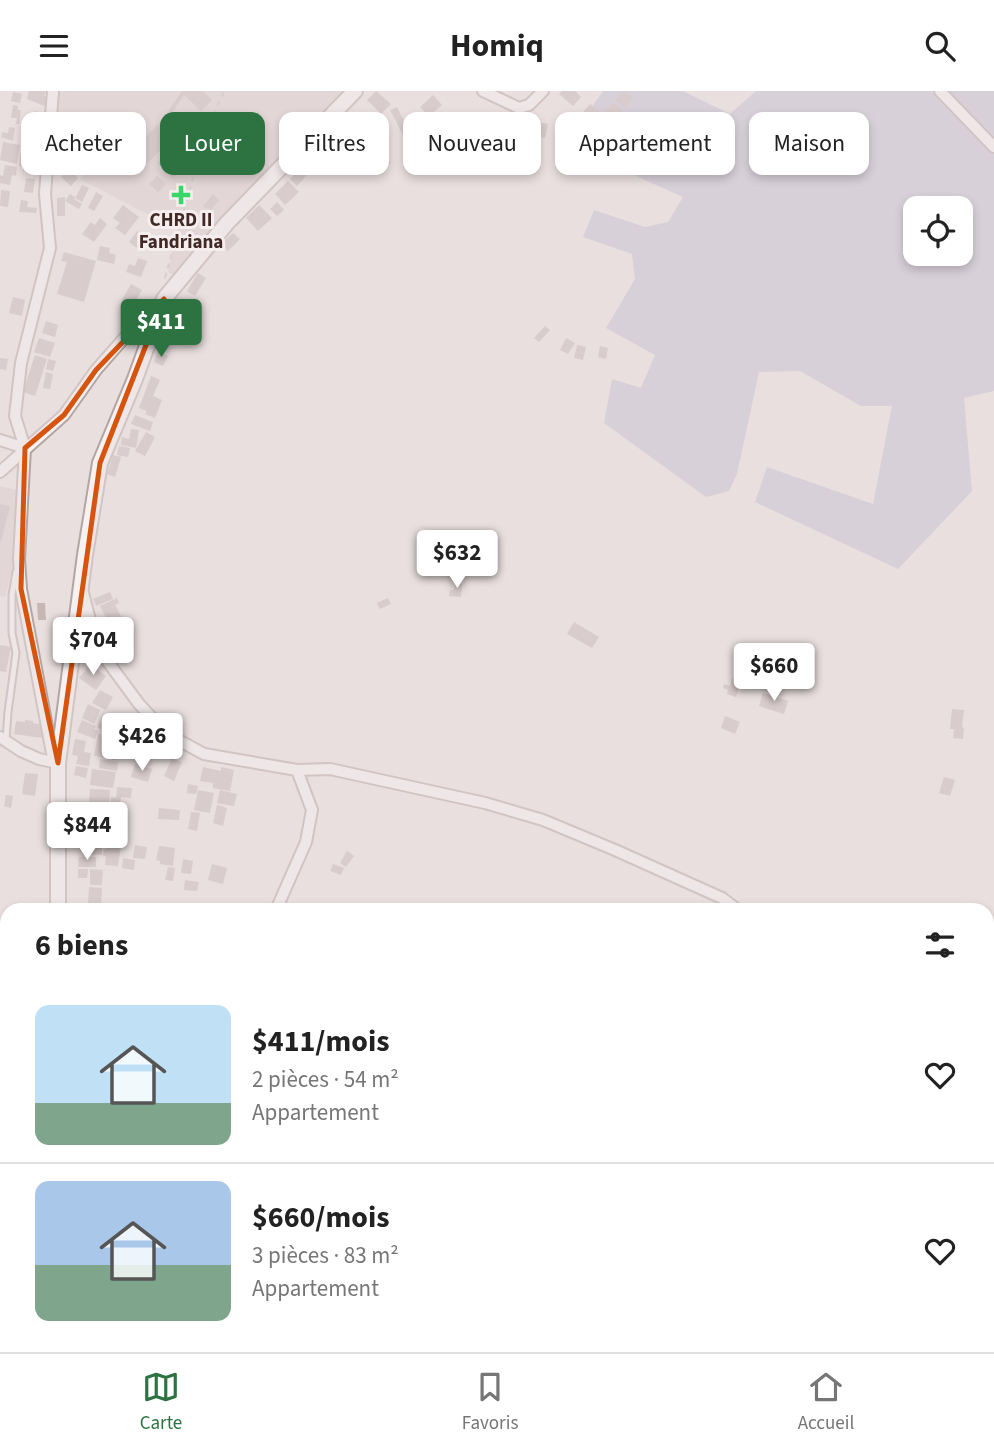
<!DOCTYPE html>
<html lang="fr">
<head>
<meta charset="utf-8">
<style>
  :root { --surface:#fff; --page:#f6f6f6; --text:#222; --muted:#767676; --line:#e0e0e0; --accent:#2d7342 }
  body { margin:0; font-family:"Source Sans 3",sans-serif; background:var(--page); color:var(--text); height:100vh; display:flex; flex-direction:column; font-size:26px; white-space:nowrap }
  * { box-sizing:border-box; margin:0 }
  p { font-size:23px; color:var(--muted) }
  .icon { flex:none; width:38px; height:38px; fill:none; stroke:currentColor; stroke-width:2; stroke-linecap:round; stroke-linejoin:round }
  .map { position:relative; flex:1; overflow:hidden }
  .details { position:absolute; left:0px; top:812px; width:994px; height:450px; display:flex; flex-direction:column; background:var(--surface); border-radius:21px 21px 0 0; box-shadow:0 4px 10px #0003 }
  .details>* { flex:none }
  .hud { position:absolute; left:21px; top:21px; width:952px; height:63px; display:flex; gap:14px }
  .tools { position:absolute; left:903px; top:105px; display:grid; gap:14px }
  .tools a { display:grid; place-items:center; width:70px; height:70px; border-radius:14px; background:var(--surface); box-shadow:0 4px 10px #0003; font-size:35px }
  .price { position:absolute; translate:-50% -60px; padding:0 16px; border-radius:7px; background:#fff; color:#222; font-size:23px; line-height:46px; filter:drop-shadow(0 2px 4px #0008) }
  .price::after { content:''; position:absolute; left:50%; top:42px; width:21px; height:16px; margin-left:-10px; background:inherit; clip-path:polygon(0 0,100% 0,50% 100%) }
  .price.on { background:var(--accent); color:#fff }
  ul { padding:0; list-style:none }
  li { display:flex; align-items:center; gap:21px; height:175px; padding:0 35px }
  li+li { border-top:2px solid var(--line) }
  li span { display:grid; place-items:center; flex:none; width:196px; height:140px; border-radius:14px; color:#555 }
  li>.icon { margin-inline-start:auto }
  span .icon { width:84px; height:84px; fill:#fffc; stroke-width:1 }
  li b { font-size:30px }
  h2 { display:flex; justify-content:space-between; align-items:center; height:84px; padding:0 35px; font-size:30px }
  .pill { padding:0 24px; border-radius:14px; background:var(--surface); box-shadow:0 4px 10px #0003; font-size:24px; line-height:63px }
  .pill.on { background:var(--accent); color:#fff }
  header { display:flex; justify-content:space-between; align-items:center; height:91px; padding:0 35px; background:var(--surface); font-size:32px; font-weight:700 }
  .tab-bar { display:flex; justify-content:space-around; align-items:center; height:98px; border-top:2px solid var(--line); background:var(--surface); font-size:19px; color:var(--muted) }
  .tab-bar a { display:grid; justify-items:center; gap:4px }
  .tab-bar .on { color:var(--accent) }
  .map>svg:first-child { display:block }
  .built { fill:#dbcdcc }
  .green { fill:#c3bfd3; fill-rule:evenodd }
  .building { fill:#c6b7b5 }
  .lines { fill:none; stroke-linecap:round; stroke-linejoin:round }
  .service-casing { stroke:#b3a5a3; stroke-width:9 }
  .minor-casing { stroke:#b3a5a3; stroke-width:14 }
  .tertiary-casing { stroke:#b3a5a3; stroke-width:18 }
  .path { stroke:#c4bab8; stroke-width:2; stroke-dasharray:5 5; stroke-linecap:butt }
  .service { stroke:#f7f2f1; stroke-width:5 }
  .minor { stroke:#f7f2f1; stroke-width:10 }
  .tertiary { stroke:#f7f2f1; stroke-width:14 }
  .marked { fill:none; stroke:#d7540f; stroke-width:5; stroke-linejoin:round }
  .poi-dot { fill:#3bd66a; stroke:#f6eeee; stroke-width:2.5 }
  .labels { text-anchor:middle; stroke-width:6; stroke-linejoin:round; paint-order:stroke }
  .poi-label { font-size:19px; font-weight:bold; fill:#412926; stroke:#f6eeee }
</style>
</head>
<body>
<header><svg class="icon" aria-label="menu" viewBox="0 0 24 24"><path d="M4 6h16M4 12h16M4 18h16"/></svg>Homiq<svg class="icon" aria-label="search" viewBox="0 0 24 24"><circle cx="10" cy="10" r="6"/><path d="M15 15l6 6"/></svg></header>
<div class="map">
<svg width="994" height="1261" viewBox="0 0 994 1261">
  <rect width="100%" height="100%" fill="#e9dfde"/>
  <g class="built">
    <polygon points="56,0 353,0 174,184 168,181 178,136 141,120 80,88 111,44 85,20 53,36"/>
    <polygon points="0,395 17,399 14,473 5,506 0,505"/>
  </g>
  <path class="green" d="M603,0H683L730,23L756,0H994V300L964,307L972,400L898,478L755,411L767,376L873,413L892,315H861L800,280L759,281L737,383L729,400L706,406L604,332L612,288L641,297L655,264L606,237L635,188L632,163L583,146L594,119L645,136L668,131L683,106L587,63L579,34ZM915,117H961V163H915Z"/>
  <g class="building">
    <polygon points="29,0 46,0 44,5 50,6 47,16 27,8"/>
    <polygon points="182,0 203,0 212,9 201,20 184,4 161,38 176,52 183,45 199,60 173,87 158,72 172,57 167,52 147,73 132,59 137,54 135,52 140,47 143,49 157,34 158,35"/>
    <polygon points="376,0 391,13 381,23 367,9"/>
    <polygon points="562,0 575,0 581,6 573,15 559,3"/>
    <polygon points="623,0 633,7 625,17 615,9"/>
    <polygon points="13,1 22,3 20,12 11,10"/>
    <polygon points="433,4 442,14 429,25 420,16"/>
    <polygon points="613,11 623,19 613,31 603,23"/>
    <polygon points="590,13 600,22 586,38 576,29"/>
    <polygon points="13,14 18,15 18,19 21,19 19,33 16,33 17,27 11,27"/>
    <polygon points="397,16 413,47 406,50 390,19"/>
    <polygon points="35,20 42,22 39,33 32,31"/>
    <polygon points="230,24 236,30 228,37 222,30"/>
    <polygon points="355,24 369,38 359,48 345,34"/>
    <polygon points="82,29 91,44 81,50 77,43 73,45 68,37"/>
    <polygon points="533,30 548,33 545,47 530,44"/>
    <polygon points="659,35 675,52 663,63 648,47"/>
    <polygon points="709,35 718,44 706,55 697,46"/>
    <polygon points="9,36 15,37 13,50 1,46 2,41 8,42"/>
    <polygon points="444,41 449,52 442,55 438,44"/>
    <polygon points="28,43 35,45 34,50 38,51 37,58 26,56"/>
    <polygon points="3,51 20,54 17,73 0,69"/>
    <polygon points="329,52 337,59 325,71 318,64"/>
    <polygon points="86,58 94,64 84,75 77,69"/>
    <polygon points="21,59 34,61 32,72 36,72 35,82 23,80 24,75 19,75"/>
    <polygon points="382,60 391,72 379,80 371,69"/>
    <polygon points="731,60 737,67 727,76 721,70"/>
    <polygon points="337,62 342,68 332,78 327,72"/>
    <polygon points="303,73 310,80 297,95 290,88"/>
    <polygon points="5,74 17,76 16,85 12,84 10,94 0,92 0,84 3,85"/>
    <polygon points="68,78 78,87 71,95 61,86"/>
    <polygon points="157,85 166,93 158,101 149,93"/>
    <polygon points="26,87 35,88 33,102 24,101"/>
    <polygon points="288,90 299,101 285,114 275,103"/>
    <polygon points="82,94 89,97 82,111 75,107"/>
    <polygon points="1,99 10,100 8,116 0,115"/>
    <polygon points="96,101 103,105 94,120 88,117"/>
    <polygon points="70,103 75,106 74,108 82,113 79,118 65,110"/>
    <polygon points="213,103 219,109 211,119 208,116 206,118 203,115"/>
    <polygon points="65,106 65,125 57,125 57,107"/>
    <polygon points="21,109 28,110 27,116 37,117 36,122 19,121"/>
    <polygon points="277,111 284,119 277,125 270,118"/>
    <polygon points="123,114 139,126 125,144 115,137 120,132 113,127"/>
    <polygon points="259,114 272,127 258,140 246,127"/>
    <polygon points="100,127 107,133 94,151 82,143 91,131 95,134"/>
    <polygon points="137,140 147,148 139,159 129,151"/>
    <polygon points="233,142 240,148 228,160 221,153"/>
    <polygon points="100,155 110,157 109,162 116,164 114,173 97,169"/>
    <polygon points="64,161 96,170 84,211 57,203 67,171 61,170"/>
    <polygon points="138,167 147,170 141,186 126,181 129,173 135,175"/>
    <polygon points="198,182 206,187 195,205 187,200"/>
    <polygon points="131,193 142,199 133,215 122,209"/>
    <polygon points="13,206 25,209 22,225 9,222"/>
    <polygon points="173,226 184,229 180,242 172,240 174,231 172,231"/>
    <polygon points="46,230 58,234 55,246 42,242"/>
    <polygon points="545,235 550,239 539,251 534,247"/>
    <polygon points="39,247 55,252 50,266 34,261"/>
    <polygon points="566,247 575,252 568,263 560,259"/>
    <polygon points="577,254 586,256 583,269 574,267"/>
    <polygon points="600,255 608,257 606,268 598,266"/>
    <polygon points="158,261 168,265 163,275 154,271"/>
    <polygon points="35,264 47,268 35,305 23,301"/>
    <polygon points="0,267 8,268 6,279 0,278"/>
    <polygon points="48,268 56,270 53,280 46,278"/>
    <polygon points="46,281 53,283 50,298 43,297"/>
    <polygon points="151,285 160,289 153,305 162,309 155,327 145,323 147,320 139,317"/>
    <polygon points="135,324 153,331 150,340 131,333"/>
    <polygon points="131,338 139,339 136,357 121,354 122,346 129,348"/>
    <polygon points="146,341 155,346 145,365 135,360"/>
    <polygon points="119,355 130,357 128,366 117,364"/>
    <polygon points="113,364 121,366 115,386 107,383"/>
    <polygon points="0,413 10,415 1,451 0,450"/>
    <polygon points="455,491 462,492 461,506 449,505 450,499 454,499"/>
    <polygon points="110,501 113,508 96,515 93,508"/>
    <polygon points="117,507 119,512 115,514 122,527 109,533 100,515"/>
    <polygon points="388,507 391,513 380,518 377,512"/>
    <polygon points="37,512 45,512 46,529 38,529"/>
    <polygon points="574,531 599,546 592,557 567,543"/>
    <polygon points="0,554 11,556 6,581 0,580"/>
    <polygon points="90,573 106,585 96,599 79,587"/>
    <polygon points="732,587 741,590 736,606 727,603 728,599 723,597 724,593 730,595"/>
    <polygon points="100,599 113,606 106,619 92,612"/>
    <polygon points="763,602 788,610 784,623 759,615"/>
    <polygon points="88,613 100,619 94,633 82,627"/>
    <polygon points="952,618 964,619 962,636 964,637 963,648 953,647 954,638 950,638"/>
    <polygon points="725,625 740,631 735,643 721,637"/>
    <polygon points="102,626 115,633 111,643 97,636"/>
    <polygon points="25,629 33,630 33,632 44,634 42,647 14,643 16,630 25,631"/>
    <polygon points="82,629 96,635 94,638 98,640 95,648 77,641"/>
    <polygon points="98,643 111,645 109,658 117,659 117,664 122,665 121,668 116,667 116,669 94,665"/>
    <polygon points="75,648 86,650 84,661 91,662 89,675 76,673 78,665 72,664"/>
    <polygon points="172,667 182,671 174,690 164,685"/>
    <polygon points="100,668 118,671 117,680 99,677"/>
    <polygon points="135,673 152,678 148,691 131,686"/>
    <polygon points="76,675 88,677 86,687 74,684"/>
    <polygon points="203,676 221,680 221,676 234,679 230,700 213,697 213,692 200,690"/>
    <polygon points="92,678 116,681 113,697 90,694"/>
    <polygon points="25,682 38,683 35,705 22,703"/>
    <polygon points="944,686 955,689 950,705 939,702"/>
    <polygon points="188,693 198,695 196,703 187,702"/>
    <polygon points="117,696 132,697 131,707 121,706 120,715 111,714 111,706 116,707"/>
    <polygon points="90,698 110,699 109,714 104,714 109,715 109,719 89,717"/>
    <polygon points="198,699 214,702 210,722 194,719"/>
    <polygon points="220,699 237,703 234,715 217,712"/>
    <polygon points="6,704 13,705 11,717 4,715"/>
    <polygon points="217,714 227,717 223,735 213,732"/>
    <polygon points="159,717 180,719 179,729 158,728"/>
    <polygon points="92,720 107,721 106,737 91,737"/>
    <polygon points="191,721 200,722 197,740 188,738"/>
    <rect x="109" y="724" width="17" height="20"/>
    <rect x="71" y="730" width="14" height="13"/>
    <polygon points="87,737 106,739 105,745 87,743"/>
    <polygon points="87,751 102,752 102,764 86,763"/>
    <polygon points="107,752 121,754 118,775 105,774 106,765 103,765 104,758 106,758"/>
    <polygon points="135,754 147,756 145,768 133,767"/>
    <polygon points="159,755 175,757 173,775 160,773 160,770 156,769"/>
    <polygon points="347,760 354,765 346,776 340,772"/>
    <polygon points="79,766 96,766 96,776 78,776"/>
    <polygon points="123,767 135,769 134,779 122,777"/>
    <polygon points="183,768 193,770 191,783 181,782"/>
    <polygon points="212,773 227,777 223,793 208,789"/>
    <polygon points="333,773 344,777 341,784 330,780"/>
    <polygon points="168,776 175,777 173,790 165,789"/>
    <polygon points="78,778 88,778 87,787 78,787"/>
    <polygon points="90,778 103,779 102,794 90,794"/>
    <polygon points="185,789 199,791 197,800 184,799"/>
    <polygon points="89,796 102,797 101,815 88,814"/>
    <polygon points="161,1255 169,1255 172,1261 153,1261 152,1258"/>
    <polygon points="221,1255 252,1255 253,1261 222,1261"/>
  </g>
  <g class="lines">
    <g class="service-casing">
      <polyline id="service" points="6,649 8,621 16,562 12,542 12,504 16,481"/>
    </g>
    <g class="minor-casing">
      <g id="minor">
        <polyline points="53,0 45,103 50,157 21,272 15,325 25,357 19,468 21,498 52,662 58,672"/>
        <polyline points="483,0 519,17 529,14 543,0"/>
        <polyline points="940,0 994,56"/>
        <polyline points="0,349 25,357"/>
        <polyline points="0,381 64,324 96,279 140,229 162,210"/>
        <polyline points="83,502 97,556 139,613 167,643 204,663 297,679 330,678 485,712 543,729 615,759 722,807 738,819"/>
        <polyline points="0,646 21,660 39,668 58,672"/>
        <polyline points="276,819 306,751 312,719 297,679"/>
        <polyline points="987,979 994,984"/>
        <polyline points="342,1255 346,1261"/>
      </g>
    </g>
    <g class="tertiary-casing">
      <g id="tertiary">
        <polyline points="58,819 58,672 85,464 100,372 135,288 164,208 227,132 355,0"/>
        <polyline points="119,1255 122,1261"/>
      </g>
    </g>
    <polyline class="path" points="165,187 207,38 224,0"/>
    <use href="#service" class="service"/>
    <use href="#minor" class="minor"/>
    <use href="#tertiary" class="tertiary"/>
  </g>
  <path d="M0 0H994V1261H0ZM164,208L100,372L58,672L21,498L25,357L64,324L96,279Z" fill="#e9dfde" fill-opacity=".55" fill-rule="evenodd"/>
  <path class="marked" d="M164,208L100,372L58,672L21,498L25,357L64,324L96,279Z"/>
  <path class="poi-dot" d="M177.5 93.5h7v7h7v7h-7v7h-7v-7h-7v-7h7z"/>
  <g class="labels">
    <g class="poi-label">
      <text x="181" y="135">CHRD II<tspan x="181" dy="22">Fandriana</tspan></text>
    </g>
  </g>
</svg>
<div class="tools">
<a><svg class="icon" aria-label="locate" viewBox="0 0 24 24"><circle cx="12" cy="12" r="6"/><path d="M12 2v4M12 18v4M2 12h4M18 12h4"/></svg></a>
</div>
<b class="price on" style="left:161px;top:268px">$411</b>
<b class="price" style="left:457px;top:499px">$632</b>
<b class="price" style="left:93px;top:586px">$704</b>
<b class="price" style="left:774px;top:612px">$660</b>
<b class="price" style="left:142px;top:682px">$426</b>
<b class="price" style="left:87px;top:771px">$844</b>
<div class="hud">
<a class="pill">Acheter</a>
<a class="pill on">Louer</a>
<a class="pill">Filtres</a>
<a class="pill">Nouveau</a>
<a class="pill">Appartement</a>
<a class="pill">Maison</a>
</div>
<section class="details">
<h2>6 biens<svg class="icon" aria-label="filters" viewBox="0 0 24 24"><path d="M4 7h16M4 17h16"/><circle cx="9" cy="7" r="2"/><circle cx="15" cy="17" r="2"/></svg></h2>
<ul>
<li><span style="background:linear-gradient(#bfe0f5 70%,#7fa58c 0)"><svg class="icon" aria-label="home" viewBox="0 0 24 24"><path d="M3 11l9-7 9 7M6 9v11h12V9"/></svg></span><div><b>$411/mois</b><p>2 pièces · 54 m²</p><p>Appartement</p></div><svg class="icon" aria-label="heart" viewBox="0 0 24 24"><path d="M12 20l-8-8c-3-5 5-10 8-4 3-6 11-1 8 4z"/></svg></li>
<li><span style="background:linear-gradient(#a9c7e8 60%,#7fa58c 0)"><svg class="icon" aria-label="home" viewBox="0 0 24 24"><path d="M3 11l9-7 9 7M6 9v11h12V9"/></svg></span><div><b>$660/mois</b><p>3 pièces · 83 m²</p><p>Appartement</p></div><svg class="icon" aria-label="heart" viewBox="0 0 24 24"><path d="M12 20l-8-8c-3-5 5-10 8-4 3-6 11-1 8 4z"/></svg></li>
</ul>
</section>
</div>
<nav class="tab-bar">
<a class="on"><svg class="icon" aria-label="map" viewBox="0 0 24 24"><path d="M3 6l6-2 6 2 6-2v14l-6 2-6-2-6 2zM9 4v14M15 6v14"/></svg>Carte</a>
<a><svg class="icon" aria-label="saved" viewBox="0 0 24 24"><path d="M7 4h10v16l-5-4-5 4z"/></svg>Favoris</a>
<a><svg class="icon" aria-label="home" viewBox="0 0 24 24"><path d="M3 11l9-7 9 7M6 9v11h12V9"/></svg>Accueil</a>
</nav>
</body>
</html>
